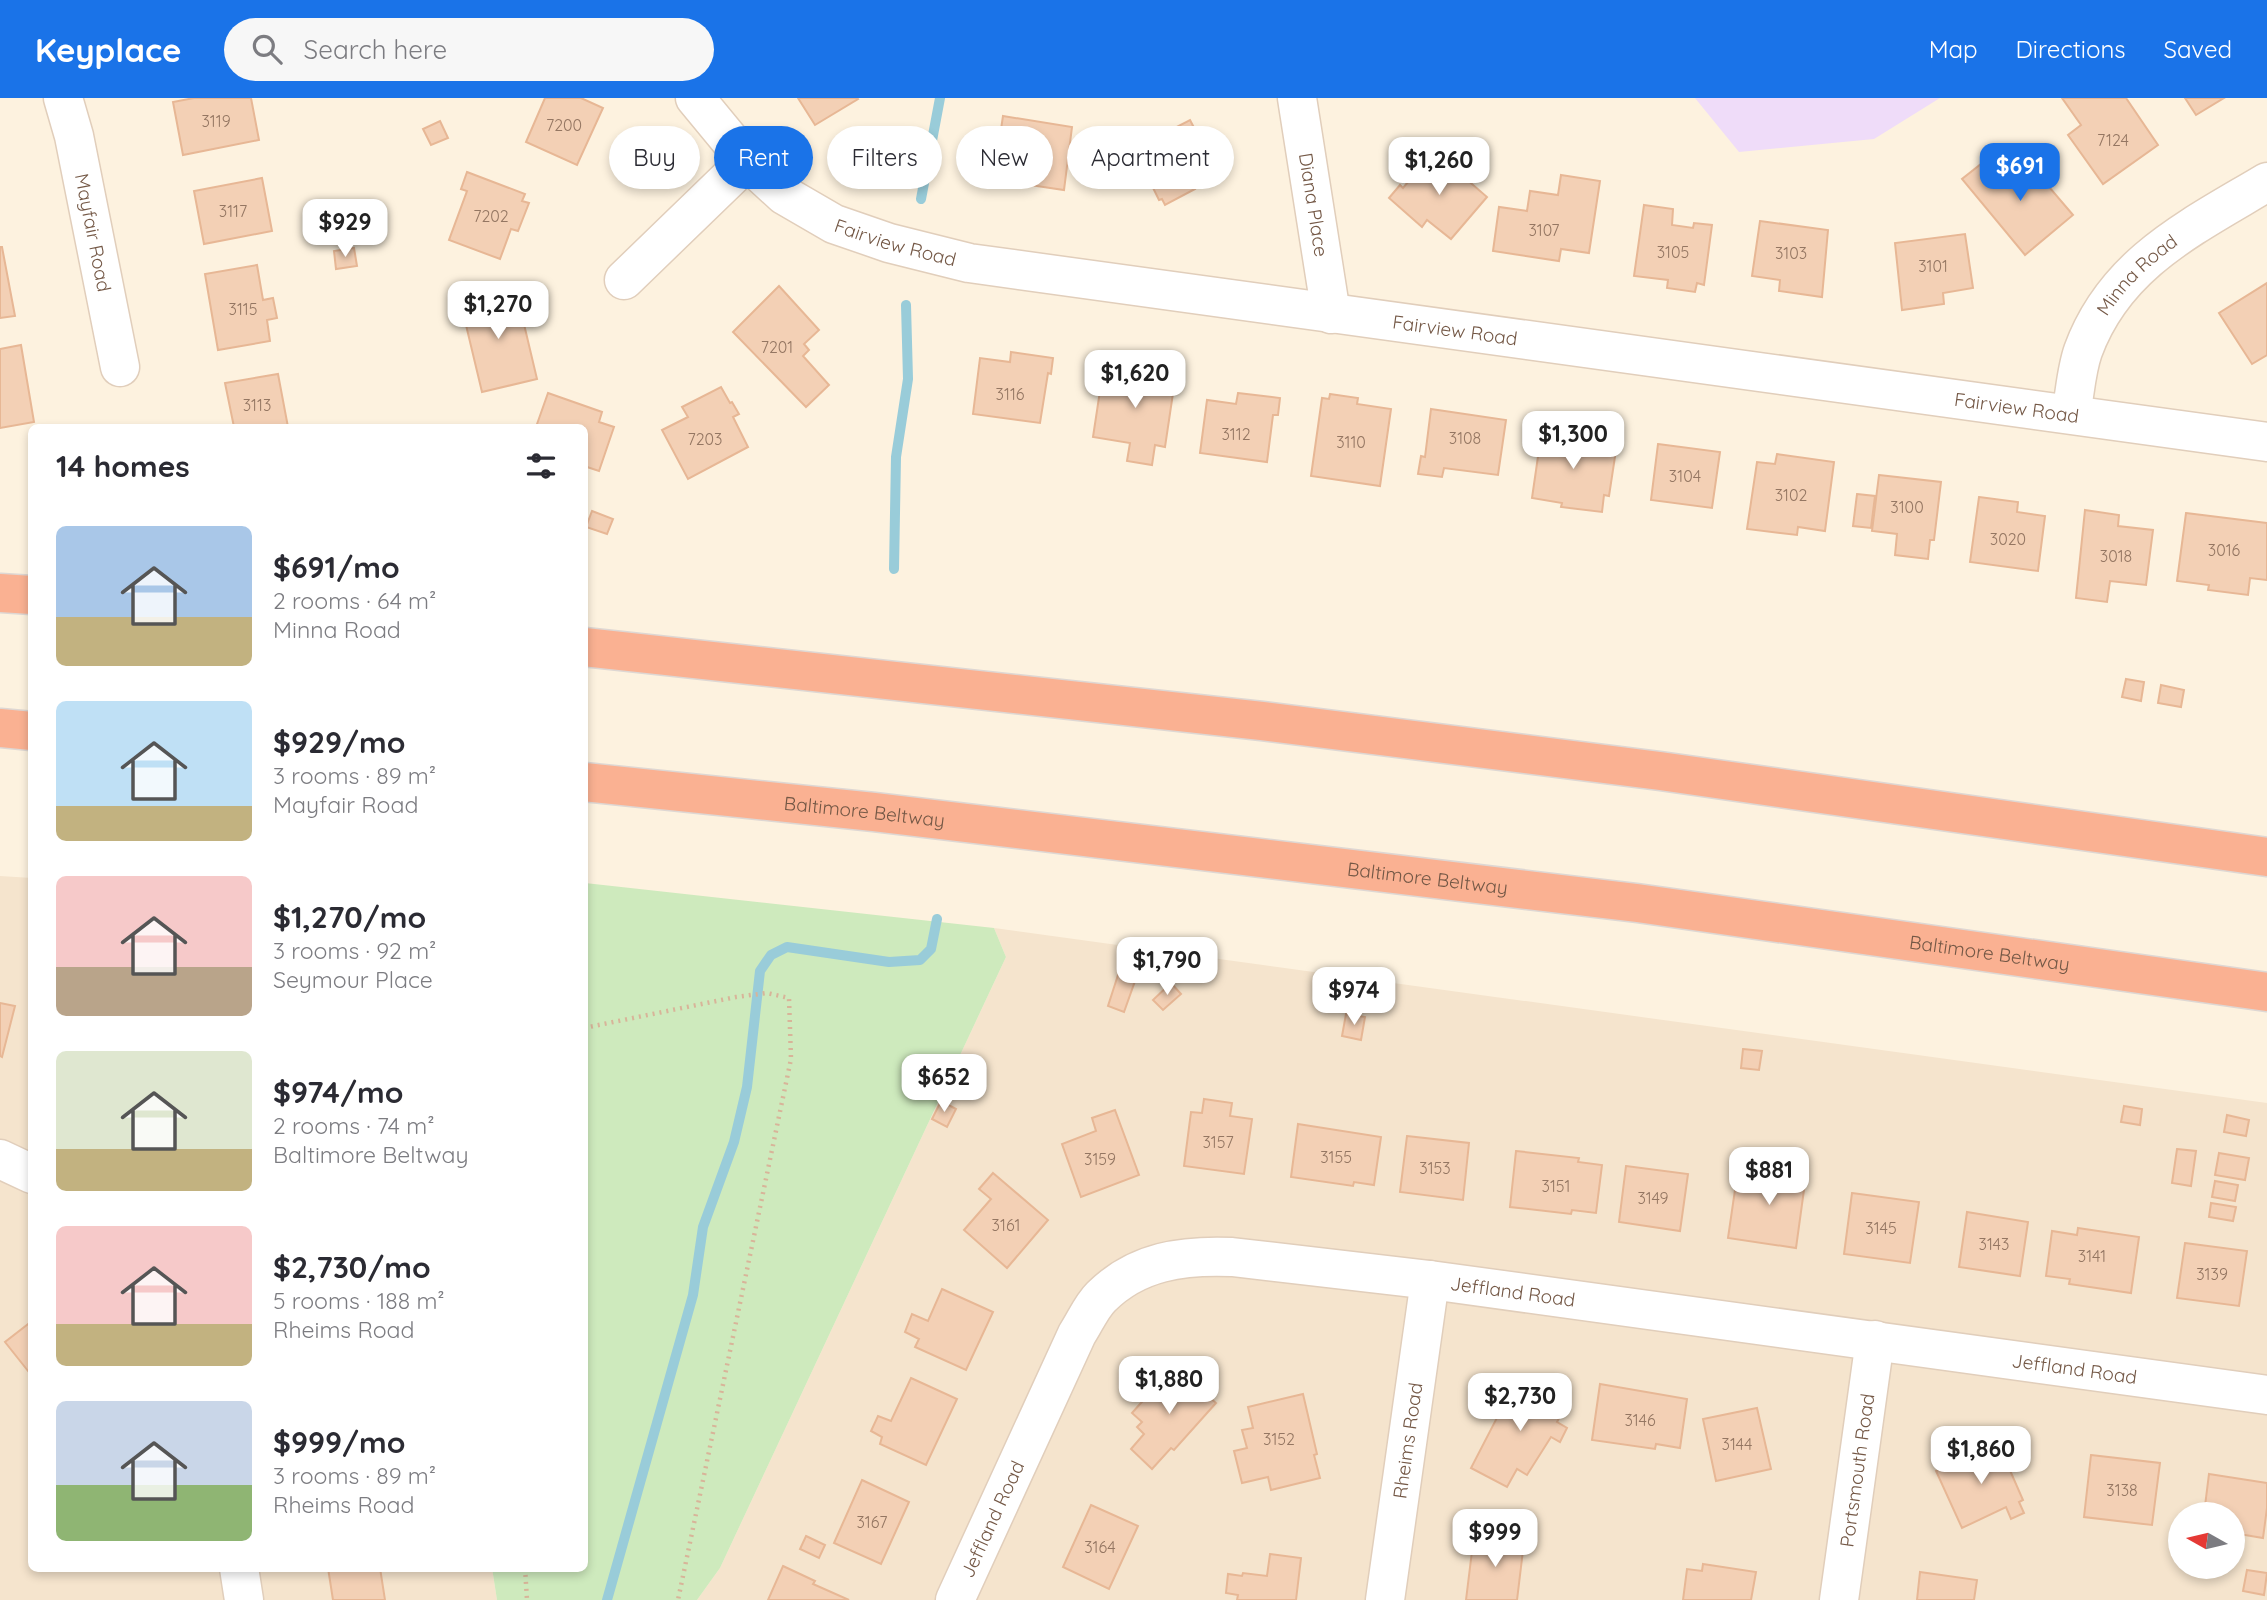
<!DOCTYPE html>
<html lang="en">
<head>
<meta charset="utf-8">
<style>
  :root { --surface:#fff; --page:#f7f7f7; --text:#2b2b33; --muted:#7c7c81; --accent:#1a73e8 }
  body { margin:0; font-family:Quicksand,sans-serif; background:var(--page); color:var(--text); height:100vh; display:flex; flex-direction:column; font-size:26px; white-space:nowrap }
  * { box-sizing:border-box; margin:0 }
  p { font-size:23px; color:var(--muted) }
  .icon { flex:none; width:38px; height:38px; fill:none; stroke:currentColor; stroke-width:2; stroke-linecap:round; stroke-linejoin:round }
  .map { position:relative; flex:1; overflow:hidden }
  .details { position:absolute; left:28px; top:326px; width:560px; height:1148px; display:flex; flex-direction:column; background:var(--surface); border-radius:10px; box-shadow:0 4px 10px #0003 }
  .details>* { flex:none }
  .top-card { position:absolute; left:609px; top:28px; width:665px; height:63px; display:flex; gap:14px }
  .needle { width:46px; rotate:278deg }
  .buttons { position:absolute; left:2168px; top:1404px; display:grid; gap:14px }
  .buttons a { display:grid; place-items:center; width:77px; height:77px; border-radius:50%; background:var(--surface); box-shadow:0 4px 10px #0003; font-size:35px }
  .price { position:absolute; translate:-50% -60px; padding:0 16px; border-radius:14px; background:#fff; color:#222; font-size:23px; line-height:46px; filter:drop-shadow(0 2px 4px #0008) }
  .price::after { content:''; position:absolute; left:50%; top:42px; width:21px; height:16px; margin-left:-10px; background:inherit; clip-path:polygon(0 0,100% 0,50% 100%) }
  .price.selected { background:var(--accent); color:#fff }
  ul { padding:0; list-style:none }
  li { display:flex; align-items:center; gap:21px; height:175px; padding:0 28px }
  li span { display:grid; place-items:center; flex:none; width:196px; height:140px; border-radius:10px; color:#555 }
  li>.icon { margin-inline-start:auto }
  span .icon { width:84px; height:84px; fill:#fffc; stroke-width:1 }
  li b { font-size:30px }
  h2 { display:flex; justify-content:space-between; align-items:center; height:84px; padding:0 28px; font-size:30px }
  .pill { padding:0 24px; border-radius:32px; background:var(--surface); box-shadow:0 4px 10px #0003; font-size:24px; line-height:63px }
  .pill.selected { background:var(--accent); color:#fff }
  header { display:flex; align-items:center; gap:42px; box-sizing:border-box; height:98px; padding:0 35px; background:var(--accent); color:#fff }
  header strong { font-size:33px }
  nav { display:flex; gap:38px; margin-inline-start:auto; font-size:24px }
  .search { width:490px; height:63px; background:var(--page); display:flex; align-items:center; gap:18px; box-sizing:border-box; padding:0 24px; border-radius:38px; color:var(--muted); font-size:26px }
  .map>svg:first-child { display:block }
  .residential { fill:#f5e4cd; fill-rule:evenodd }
  .education { fill:#efdcf9 }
  .green { fill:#ceeabd }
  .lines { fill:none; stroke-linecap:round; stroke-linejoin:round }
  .stream { stroke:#99ccd9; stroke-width:10 }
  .building { fill:#f3d0b5; stroke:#e7b795; stroke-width:2 }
  .minor-casing { stroke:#e1cebb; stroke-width:41 }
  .highway-casing { stroke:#ded7d3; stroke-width:41 }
  .path { stroke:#d8b499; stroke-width:4.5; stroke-dasharray:2 5; stroke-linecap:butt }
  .minor { stroke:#fff; stroke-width:38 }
  .highway { stroke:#fab192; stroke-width:38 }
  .labels { text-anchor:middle; stroke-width:7; stroke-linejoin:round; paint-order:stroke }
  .number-label { font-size:16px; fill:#947662 }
  .street-label { font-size:19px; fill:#745846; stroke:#fff6e6 }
</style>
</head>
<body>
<header>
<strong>Keyplace</strong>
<div class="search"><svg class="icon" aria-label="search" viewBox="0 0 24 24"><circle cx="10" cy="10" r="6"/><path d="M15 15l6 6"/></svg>Search here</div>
<nav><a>Map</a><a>Directions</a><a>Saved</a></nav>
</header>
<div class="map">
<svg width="2267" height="1502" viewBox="0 0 2267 1502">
  <rect width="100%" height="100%" fill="#fdf2df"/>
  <g class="residential">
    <polygon points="0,778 32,780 32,1470 492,1470 497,1502 0,1502"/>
    <path d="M994,830L2267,1005V1502H697L720,1470L1006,859ZM2180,1416H2233V1468H2180Z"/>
  </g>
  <polygon class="education" points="1695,0 1940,0 1874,41 1739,54"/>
  <polygon class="green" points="585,785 994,830 1006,859 720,1470 697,1502 497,1502 492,1470 584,1470"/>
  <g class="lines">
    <g class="stream">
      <polyline points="921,101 940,0"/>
      <polyline points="894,471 896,359 908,281 906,207"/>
      <polyline points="607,1502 693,1197 703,1129 734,1044 747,989 760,873 771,857 787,849 889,864 920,862 931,851 937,821"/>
    </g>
  </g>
  <g class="building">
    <polygon points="194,0 251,0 259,42 183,57 173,4"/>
    <polygon points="545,0 581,0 603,10 577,67 526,44"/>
    <polygon points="798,0 857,0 858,1 815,27"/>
    <polygon points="2062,0 2126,0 2158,47 2103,86 2068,37 2081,27"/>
    <polygon points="2185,0 2224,0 2196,17"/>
    <polygon points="1003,18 1072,29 1064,92 1023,86 1024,76 995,71"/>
    <polygon points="1190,22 1216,72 1192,85 1195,91 1165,107 1162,101 1159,102 1134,51"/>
    <polygon points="440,23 448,40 431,47 423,31"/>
    <polygon points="1434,53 1487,99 1451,141 1427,122 1422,129 1389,100 1400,87 1403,90"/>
    <polygon points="2020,55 2073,117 2025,157 1962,81 1981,66 1998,87 2017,71 2011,63"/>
    <polygon points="467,74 525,96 522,103 529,105 518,133 511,131 500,161 449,142 467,93 461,91"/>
    <polygon points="1561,77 1600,83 1589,155 1561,151 1559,163 1493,153 1499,109 1527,113 1530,93 1558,97"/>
    <polygon points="262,80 272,133 204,146 194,93"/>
    <polygon points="1644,107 1673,111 1672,127 1693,130 1694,125 1712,127 1704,187 1697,185 1695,194 1667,190 1668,182 1634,178"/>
    <polygon points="1760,123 1828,132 1822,199 1779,193 1780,182 1752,178"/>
    <polygon points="349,125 351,141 331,143 329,127"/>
    <polygon points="1965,136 1973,190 1943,195 1944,206 1902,212 1895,145"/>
    <polygon points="0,149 2,149 15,218 0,220"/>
    <polygon points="354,150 357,168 336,171 334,153"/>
    <polygon points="257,167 263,202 273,200 277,220 267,222 270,243 218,252 205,176"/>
    <polygon points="2267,185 2267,257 2252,266 2219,215"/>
    <polygon points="779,188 819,232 804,246 809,252 803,258 829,287 806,309 733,234"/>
    <polygon points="508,191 516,224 523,222 537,281 482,294 460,202"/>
    <polygon points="21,247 34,324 0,330 0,251"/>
    <polygon points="1011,254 1053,260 1051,276 1048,275 1040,325 973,316 980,260 1010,264"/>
    <polygon points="1116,267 1176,275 1165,349 1155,347 1152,367 1127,363 1130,345 1093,339 1103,273 1115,274"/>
    <polygon points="278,276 288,329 234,329 225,285"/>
    <polygon points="721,289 730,305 732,304 739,316 733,319 748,349 688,381 662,332 688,319 682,309"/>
    <polygon points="548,295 602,314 599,324 614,329 599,373 584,368 584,329 536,329"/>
    <polygon points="1238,295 1280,300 1278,317 1273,317 1267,364 1200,355 1207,302 1236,306"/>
    <polygon points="1330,296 1358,300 1357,306 1391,311 1380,388 1311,378 1322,300 1329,301"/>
    <polygon points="1431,311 1506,322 1498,377 1444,370 1442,379 1418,376 1421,358 1425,359"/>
    <polygon points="1542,331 1600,340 1599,350 1616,352 1609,398 1604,397 1602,414 1561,409 1562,405 1532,400"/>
    <polygon points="1658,346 1720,354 1712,410 1651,402"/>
    <polygon points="1777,356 1834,364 1825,433 1798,429 1797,437 1747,431 1757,364 1775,366"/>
    <polygon points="1879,377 1941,384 1934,442 1930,442 1928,461 1895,457 1897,436 1872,433"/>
    <polygon points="1857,396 1875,398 1871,430 1853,428"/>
    <polygon points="1979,399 2018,404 2017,414 2045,418 2038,473 1970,464"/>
    <polygon points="2085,412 2119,417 2118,428 2153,432 2146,487 2110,483 2107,504 2076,500"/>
    <polygon points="592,413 613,421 607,436 586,429"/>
    <polygon points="2186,415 2267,425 2267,482 2250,480 2248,497 2208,492 2209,487 2177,483"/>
    <polygon points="2126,581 2144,584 2141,603 2122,599"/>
    <polygon points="2161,587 2184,592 2181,609 2158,605"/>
    <polygon points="1118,877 1135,883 1124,914 1108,908"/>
    <polygon points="1171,885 1181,896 1163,912 1153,902"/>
    <polygon points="0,905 15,908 2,959 0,958"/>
    <polygon points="1346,916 1365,919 1361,942 1342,938"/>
    <polygon points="1743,951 1762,953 1759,972 1741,970"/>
    <polygon points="1204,1001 1232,1005 1230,1018 1252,1021 1244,1076 1184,1068 1191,1014 1202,1015"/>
    <polygon points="941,1003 956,1011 947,1029 932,1021"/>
    <polygon points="2124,1008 2142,1011 2140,1027 2121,1024"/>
    <polygon points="1115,1012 1139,1077 1081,1099 1062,1046 1096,1033 1092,1020"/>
    <polygon points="2227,1017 2249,1022 2246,1038 2224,1034"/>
    <polygon points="1298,1026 1381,1039 1374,1087 1354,1084 1353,1088 1291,1079"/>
    <polygon points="1407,1038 1469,1045 1463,1102 1400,1094"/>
    <polygon points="2177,1051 2196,1053 2191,1088 2172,1085"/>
    <polygon points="1516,1053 1579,1060 1578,1064 1602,1067 1596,1115 1572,1112 1571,1116 1510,1109"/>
    <polygon points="2219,1055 2249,1060 2245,1082 2215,1077"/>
    <polygon points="1770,1064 1807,1070 1796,1150 1728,1140 1737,1078 1767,1082"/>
    <polygon points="1626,1068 1688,1076 1680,1133 1619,1124"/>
    <polygon points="993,1075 1048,1122 1007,1170 964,1132 991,1101 979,1091"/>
    <polygon points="2215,1083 2238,1087 2235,1103 2212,1099"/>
    <polygon points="1852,1095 1919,1104 1910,1165 1844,1156"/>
    <polygon points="2211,1105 2236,1109 2233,1123 2209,1119"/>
    <polygon points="1967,1114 2028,1124 2020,1178 1959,1169"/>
    <polygon points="2078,1130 2139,1139 2131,1195 2069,1186 2070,1181 2046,1178 2052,1133 2077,1137"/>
    <polygon points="2185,1145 2247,1153 2239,1208 2177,1200"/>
    <polygon points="942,1191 993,1214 966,1272 915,1249 919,1241 905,1234 912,1216 928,1223"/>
    <polygon points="32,1223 32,1278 5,1244"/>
    <polygon points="1174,1268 1216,1305 1174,1352 1171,1350 1152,1371 1131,1351 1144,1336 1137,1329 1142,1324 1132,1315"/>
    <polygon points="1518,1279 1567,1306 1557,1324 1567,1330 1560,1344 1551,1339 1527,1377 1517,1371 1507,1389 1471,1370"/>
    <polygon points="911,1280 957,1301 926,1367 880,1346 882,1339 871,1333 878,1318 891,1323"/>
    <polygon points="1600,1286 1687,1301 1680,1350 1656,1346 1655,1351 1592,1342"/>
    <polygon points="1303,1296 1317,1356 1314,1357 1320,1380 1271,1392 1268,1379 1242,1385 1234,1353 1247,1350 1242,1332 1253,1330 1248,1309"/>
    <polygon points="1757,1310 1771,1371 1716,1383 1703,1321"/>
    <polygon points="1998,1345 2023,1402 2019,1404 2024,1415 2011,1421 2006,1409 1962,1430 1936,1373"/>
    <polygon points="2091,1357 2160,1365 2152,1427 2084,1419"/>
    <polygon points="2209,1376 2267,1385 2267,1410 2263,1440 2233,1435 2233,1416 2204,1416"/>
    <polygon points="862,1382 909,1404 881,1466 834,1445"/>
    <polygon points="1091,1407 1138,1428 1109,1491 1063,1469"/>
    <polygon points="1474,1437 1524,1444 1517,1502 1466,1502"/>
    <polygon points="806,1438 825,1447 819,1460 800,1451"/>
    <polygon points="1270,1456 1301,1460 1296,1502 1237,1502 1238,1497 1226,1495 1228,1476 1242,1478 1243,1475 1267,1478"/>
    <polygon points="1703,1466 1756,1474 1751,1502 1683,1502 1687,1471 1702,1473"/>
    <polygon points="783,1468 815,1483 813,1486 849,1502 768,1502"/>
    <polygon points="328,1470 383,1470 380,1470 385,1502 333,1502"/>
    <polygon points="2247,1472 2267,1475 2264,1497 2243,1493"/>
    <polygon points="1920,1474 1977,1482 1974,1502 1917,1502"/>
  </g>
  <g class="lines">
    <g class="minor-casing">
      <g id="minor">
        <path id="s1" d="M63,0L74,38L120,269"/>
        <path id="s2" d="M695,0L747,63L784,97L834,126L889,145L969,165L2267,344"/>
        <path id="s3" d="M1297,0L1331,216"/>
        <polyline points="624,182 747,63"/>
        <path id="s4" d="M2071,316C2075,296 2076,273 2083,253C2115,165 2192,129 2267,84"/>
        <polyline points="0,1061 32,1076"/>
        <polyline points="239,1470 244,1502"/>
        <path id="s5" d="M955,1502L1077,1236C1085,1224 1091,1209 1101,1199C1137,1163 1183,1157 1232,1159L1430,1182L2267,1297"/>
        <path id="s6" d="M1385,1502L1430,1182"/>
        <path id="s7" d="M1839,1502L1875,1242"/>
      </g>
    </g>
    <g class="highway-casing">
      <g id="highway">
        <polyline points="0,495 32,497"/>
        <polyline points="584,549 1262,623 1660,673 2267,759"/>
        <polyline points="0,630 32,633"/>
        <path id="s8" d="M584,684L874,714L1637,805L2267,894"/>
      </g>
    </g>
    <g class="path">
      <polyline points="584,930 736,899 767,895 789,900 791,961 678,1502"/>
      <polyline points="525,1470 527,1502"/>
    </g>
    <use href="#minor" class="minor"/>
    <use href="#highway" class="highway"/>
  </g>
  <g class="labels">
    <g class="number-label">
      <text x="216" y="29">3119</text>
      <text x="564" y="33">7200</text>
      <text x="2113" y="48">7124</text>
      <text x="233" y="119">3117</text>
      <text x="491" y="124">7202</text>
      <text x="1544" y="138">3107</text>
      <text x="1673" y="160">3105</text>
      <text x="1791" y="161">3103</text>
      <text x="1933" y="174">3101</text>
      <text x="243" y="217">3115</text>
      <text x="777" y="255">7201</text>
      <text x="1010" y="302">3116</text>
      <text x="257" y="313">3113</text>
      <text x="1236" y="342">3112</text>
      <text x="1465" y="346">3108</text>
      <text x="705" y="347">7203</text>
      <text x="1351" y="350">3110</text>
      <text x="1685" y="384">3104</text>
      <text x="1791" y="403">3102</text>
      <text x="1907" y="415">3100</text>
      <text x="2008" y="447">3020</text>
      <text x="2224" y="458">3016</text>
      <text x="2116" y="464">3018</text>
      <text x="1218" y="1050">3157</text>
      <text x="1336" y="1065">3155</text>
      <text x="1100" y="1067">3159</text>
      <text x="1435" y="1076">3153</text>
      <text x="1556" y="1094">3151</text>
      <text x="1653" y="1106">3149</text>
      <text x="1006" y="1133">3161</text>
      <text x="1881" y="1136">3145</text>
      <text x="1994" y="1152">3143</text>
      <text x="2092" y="1164">3141</text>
      <text x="2212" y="1182">3139</text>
      <text x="1640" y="1328">3146</text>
      <text x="1279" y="1347">3152</text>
      <text x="1737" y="1352">3144</text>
      <text x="2122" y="1398">3138</text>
      <text x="872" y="1430">3167</text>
      <text x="1100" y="1455">3164</text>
    </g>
    <g class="street-label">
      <text dy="7" stroke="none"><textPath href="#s3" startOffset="108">Diana Place</textPath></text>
      <text dy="7" stroke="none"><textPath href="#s1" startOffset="138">Mayfair Road</textPath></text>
      <text dy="7" stroke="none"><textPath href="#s2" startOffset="254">Fairview Road</textPath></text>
      <text dy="7" stroke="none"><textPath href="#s4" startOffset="159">Minna Road</textPath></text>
      <text dy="7" stroke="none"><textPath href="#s2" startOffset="821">Fairview Road</textPath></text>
      <text dy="7" stroke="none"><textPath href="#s2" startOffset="1388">Fairview Road</textPath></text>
      <text dy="7" stroke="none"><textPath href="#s8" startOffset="282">Baltimore Beltway</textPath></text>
      <text dy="7" stroke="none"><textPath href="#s8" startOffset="849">Baltimore Beltway</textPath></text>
      <text dy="7" stroke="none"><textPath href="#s8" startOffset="1416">Baltimore Beltway</textPath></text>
      <text dy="7" stroke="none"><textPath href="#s5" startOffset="761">Jeffland Road</textPath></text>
      <text dy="7" stroke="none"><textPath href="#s5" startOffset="1328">Jeffland Road</textPath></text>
      <text dy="7" stroke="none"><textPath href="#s6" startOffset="161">Rheims Road</textPath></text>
      <text dy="7" stroke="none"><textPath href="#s7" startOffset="131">Portsmouth Road</textPath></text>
      <text dy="7" stroke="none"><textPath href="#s5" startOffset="89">Jeffland Road</textPath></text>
    </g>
  </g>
</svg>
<div class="buttons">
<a><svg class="needle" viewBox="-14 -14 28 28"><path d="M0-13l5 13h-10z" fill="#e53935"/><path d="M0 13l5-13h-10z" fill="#7c7c81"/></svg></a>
</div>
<b class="price" style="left:1439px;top:99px">$1,260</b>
<b class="price selected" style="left:2020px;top:105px">$691</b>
<b class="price" style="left:345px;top:161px">$929</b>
<b class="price" style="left:498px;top:243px">$1,270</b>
<b class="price" style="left:1135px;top:312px">$1,620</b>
<b class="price" style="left:1573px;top:373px">$1,300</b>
<b class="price" style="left:1167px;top:899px">$1,790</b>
<b class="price" style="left:1354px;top:929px">$974</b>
<b class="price" style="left:944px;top:1016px">$652</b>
<b class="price" style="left:1769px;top:1109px">$881</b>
<b class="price" style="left:1169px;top:1318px">$1,880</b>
<b class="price" style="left:1520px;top:1335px">$2,730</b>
<b class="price" style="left:1981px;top:1388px">$1,860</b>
<b class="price" style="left:1495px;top:1471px">$999</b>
<div class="top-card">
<a class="pill">Buy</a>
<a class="pill selected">Rent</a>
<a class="pill">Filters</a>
<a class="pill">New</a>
<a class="pill">Apartment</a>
</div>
<section class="details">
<h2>14 homes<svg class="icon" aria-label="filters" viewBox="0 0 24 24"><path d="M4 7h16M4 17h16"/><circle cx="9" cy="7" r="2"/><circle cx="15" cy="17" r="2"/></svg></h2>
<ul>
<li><span style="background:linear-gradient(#a9c7e8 65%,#c2b280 0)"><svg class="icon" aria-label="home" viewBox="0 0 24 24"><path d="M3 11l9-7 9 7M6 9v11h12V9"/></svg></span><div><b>$691/mo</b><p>2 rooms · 64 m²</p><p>Minna Road</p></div></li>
<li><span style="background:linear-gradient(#bfe0f5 75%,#c2b280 0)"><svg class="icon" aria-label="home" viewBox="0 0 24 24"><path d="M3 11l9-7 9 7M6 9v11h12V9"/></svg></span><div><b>$929/mo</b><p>3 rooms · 89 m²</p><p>Mayfair Road</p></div></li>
<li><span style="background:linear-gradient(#f6c9c9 65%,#b9a48a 0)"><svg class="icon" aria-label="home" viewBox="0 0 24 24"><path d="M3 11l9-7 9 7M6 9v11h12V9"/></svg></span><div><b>$1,270/mo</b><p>3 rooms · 92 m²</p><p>Seymour Place</p></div></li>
<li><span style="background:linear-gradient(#dfe7d0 70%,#c2b280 0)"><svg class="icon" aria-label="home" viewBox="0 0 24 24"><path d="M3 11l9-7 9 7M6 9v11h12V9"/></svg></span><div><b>$974/mo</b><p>2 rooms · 74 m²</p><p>Baltimore Beltway</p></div></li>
<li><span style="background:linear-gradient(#f6c9c9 70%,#c2b280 0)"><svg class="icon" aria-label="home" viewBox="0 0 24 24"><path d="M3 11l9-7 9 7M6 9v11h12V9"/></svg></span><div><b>$2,730/mo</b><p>5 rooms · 188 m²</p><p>Rheims Road</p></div></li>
<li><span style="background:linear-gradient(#c9d6e8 60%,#8fb573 0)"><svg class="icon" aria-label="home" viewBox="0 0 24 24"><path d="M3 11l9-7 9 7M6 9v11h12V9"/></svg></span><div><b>$999/mo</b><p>3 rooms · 89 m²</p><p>Rheims Road</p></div></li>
</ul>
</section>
</div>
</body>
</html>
